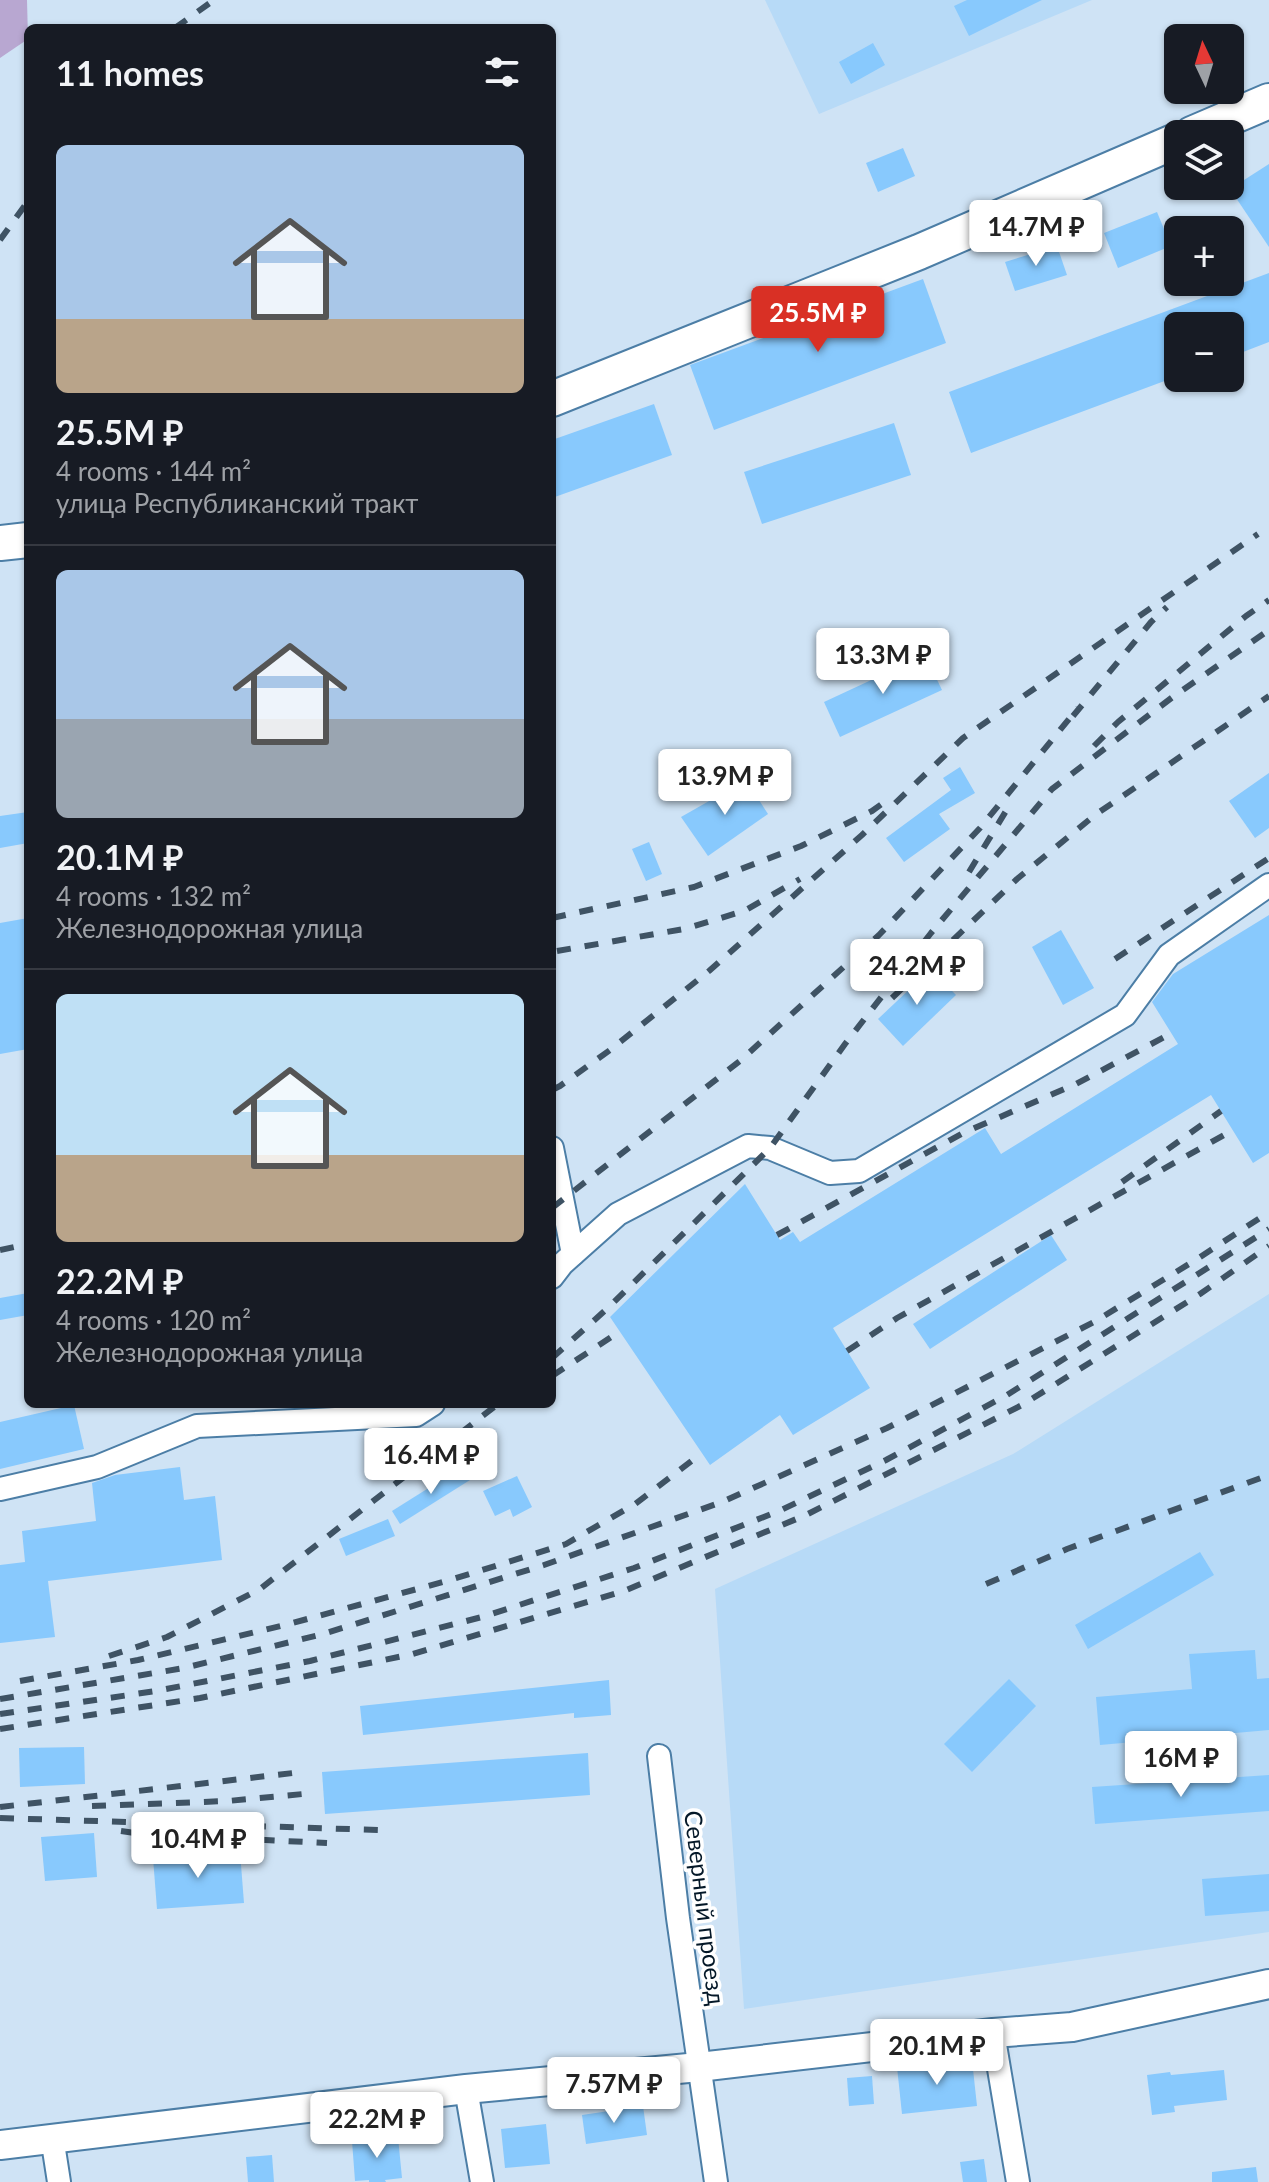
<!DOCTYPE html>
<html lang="en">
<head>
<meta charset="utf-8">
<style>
  :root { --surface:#171b24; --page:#242831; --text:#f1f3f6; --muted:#9ea1a6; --line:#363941; --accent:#d93025 }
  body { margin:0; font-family:Lato,sans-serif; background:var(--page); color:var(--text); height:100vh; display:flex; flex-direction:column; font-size:30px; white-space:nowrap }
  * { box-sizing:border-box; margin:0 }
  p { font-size:26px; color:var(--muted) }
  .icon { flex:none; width:44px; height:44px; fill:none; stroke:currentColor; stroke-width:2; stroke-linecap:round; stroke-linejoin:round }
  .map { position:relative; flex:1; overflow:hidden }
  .side { position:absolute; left:24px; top:24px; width:532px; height:1384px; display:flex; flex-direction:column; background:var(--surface); border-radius:12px; box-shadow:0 2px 6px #0004 }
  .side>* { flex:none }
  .needle { width:52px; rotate:356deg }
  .controls { position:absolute; left:1164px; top:24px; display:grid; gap:16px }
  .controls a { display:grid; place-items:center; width:80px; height:80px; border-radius:12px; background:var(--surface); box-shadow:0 2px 6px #0004; font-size:40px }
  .price { position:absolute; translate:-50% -68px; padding:0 18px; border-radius:8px; background:#fff; color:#222; font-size:26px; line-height:52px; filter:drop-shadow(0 2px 4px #0008) }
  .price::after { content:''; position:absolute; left:50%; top:48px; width:24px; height:18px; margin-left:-12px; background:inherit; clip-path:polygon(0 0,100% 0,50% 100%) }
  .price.selected { background:var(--accent); color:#fff }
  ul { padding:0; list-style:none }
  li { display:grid; align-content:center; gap:16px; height:424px; padding:0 32px }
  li+li { border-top:2px solid var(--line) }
  li span { display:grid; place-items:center; height:248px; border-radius:12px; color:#555 }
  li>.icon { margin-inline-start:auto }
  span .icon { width:144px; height:144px; fill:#fffc; stroke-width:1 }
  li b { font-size:34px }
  h2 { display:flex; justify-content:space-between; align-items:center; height:96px; padding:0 32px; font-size:34px }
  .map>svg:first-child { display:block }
  .built { fill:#b7daf7 }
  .green { fill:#b8a7d1 }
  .building { fill:#88c9fd }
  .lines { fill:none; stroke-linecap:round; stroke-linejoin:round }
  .minor-casing { stroke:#4c7ea6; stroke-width:26 }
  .tertiary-casing { stroke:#4c7ea6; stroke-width:32 }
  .primary-casing { stroke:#4c7ea6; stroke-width:38 }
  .minor { stroke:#fff; stroke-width:22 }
  .tertiary { stroke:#fff; stroke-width:28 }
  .primary { stroke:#fff; stroke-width:34 }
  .rail { stroke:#3f5364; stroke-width:6; stroke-dasharray:14 14; stroke-linecap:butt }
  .labels { text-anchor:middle; stroke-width:7; stroke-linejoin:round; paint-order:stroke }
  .street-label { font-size:24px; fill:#041828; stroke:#fff }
</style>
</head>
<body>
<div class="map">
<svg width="1269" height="2182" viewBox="0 0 1269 2182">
  <rect width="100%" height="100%" fill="#cfe3f5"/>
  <g class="built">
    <polygon points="765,0 1092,0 819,114"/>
    <polygon points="1269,1294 1269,1932 744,2009 715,1589 1013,1454"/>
  </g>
  <polygon class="green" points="0,0 27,0 28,39 0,58"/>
  <g class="building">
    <polygon points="967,0 1042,0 969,36 954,6"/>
    <polygon points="873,43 885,65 851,84 839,62"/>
    <polygon points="903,148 915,176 878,192 866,163"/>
    <polygon points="1269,164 1269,247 1230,189"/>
    <polygon points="1157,212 1171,246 1118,268 1104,233"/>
    <polygon points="1057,246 1067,275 1015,291 1005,262"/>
    <polygon points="1269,273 1269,342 1230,357 1230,326 1178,326 1178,376 971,453 949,392"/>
    <polygon points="923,279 946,343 714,430 690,365"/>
    <polygon points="654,404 672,455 552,498 552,440"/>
    <polygon points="894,423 911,475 762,524 744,472"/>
    <polygon points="925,655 942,690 840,737 824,702"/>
    <polygon points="960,767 975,793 939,814 950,829 904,862 886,838 951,790 943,778"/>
    <polygon points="1269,773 1269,828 1255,838 1229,801"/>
    <polygon points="746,780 768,814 708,856 681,817"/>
    <polygon points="28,812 28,843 0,848 0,816"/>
    <polygon points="649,842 662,874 646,881 632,849"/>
    <polygon points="1269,915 1269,1153 1253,1163 1211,1095 833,1328 870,1388 793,1435 780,1415 710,1465 610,1317 745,1184 780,1240 793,1232 800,1242 985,1128 1001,1154 1178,1044 1152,1002 1173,974"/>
    <polygon points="28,918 28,1049 0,1054 0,923"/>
    <polygon points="1061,930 1094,988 1063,1005 1032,947"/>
    <polygon points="931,969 956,995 903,1046 878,1019"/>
    <polygon points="1051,1235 1067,1260 930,1349 913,1324"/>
    <polygon points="28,1293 28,1315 0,1320 0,1298"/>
    <polygon points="74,1405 84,1449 0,1469 0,1422"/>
    <polygon points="180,1467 184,1500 215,1496 222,1560 48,1581 55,1637 0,1643 0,1565 25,1562 22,1531 96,1521 92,1483 115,1475"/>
    <polygon points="462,1467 470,1480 400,1524 392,1511"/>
    <polygon points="517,1476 532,1507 513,1517 510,1509 495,1516 483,1491"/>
    <polygon points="388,1519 395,1536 346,1556 339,1539"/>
    <polygon points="1200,1552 1214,1575 1088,1649 1075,1625"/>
    <polygon points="1255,1650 1257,1679 1269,1678 1269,1730 1100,1745 1096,1697 1192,1689 1189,1654"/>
    <polygon points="1009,1679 1036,1706 972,1772 944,1744"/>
    <polygon points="609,1680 611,1715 574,1718 574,1713 363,1735 360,1706"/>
    <polygon points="84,1747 85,1784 20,1787 19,1748"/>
    <polygon points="588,1753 590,1795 325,1814 322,1772"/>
    <polygon points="1269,1775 1269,1811 1095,1824 1092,1787"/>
    <polygon points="94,1833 97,1877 45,1881 41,1837"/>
    <polygon points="240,1852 244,1903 157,1909 153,1858"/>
    <polygon points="1269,1874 1269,1911 1205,1916 1202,1879"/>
    <polygon points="972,2060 977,2106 902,2114 897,2067"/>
    <polygon points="1224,2070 1227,2100 1174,2106 1175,2112 1152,2115 1147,2075 1170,2072 1171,2075"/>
    <polygon points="872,2076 874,2104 849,2106 847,2078"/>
    <polygon points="643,2106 647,2135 586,2144 582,2115"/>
    <polygon points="546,2124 550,2164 505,2168 501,2129"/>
    <polygon points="398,2137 402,2178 385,2180 386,2182 369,2182 369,2180 355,2181 352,2141"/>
    <polygon points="272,2155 274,2182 248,2182 246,2157"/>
    <polygon points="984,2159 987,2182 963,2182 960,2162"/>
    <polygon points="1256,2167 1258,2182 1212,2182 1212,2172"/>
  </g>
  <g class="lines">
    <g class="minor-casing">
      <g id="minor">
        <polyline points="552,1148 573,1254"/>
        <polyline points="552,1277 562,1264 618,1214 748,1146 770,1148 830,1173 859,1171 1125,1015 1169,955 1269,885"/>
        <polyline points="0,1489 97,1467 197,1426 416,1415 433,1404"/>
        <polyline points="659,1756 678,1918 716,2182"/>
        <polyline points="993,2033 1018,2182"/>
        <polyline points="466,2089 482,2182"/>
        <polyline points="52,2137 59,2182"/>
      </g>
    </g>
    <g class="tertiary-casing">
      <polyline id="tertiary" points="0,2145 466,2089 699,2067 993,2033 1072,2027 1269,1984"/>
    </g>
    <g class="primary-casing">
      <g id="primary">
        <polyline points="1192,134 1269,101"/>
        <polyline points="552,399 919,252 1178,140"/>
        <polyline points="0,543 28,540"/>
      </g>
    </g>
    <use href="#minor" class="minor"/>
    <use href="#tertiary" class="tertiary"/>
    <use href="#primary" class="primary"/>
    <g class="rail">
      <polyline points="175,28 214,0"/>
      <polyline points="0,240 28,201"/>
      <polyline points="1073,716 1151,622 1167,607"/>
      <polyline points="1094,746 1118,722 1246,616 1269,600"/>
      <polyline points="969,872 1006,811"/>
      <polyline points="552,918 694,887 801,846 872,811 886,801"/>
      <polyline points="557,951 684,929 744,911 800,879"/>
      <polyline points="1115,959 1269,858"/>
      <polyline points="892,998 1017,879 1095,815 1269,696"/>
      <polyline points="552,1090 560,1086 610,1050 709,971 862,835 963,738 1258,534"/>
      <polyline points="1122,1182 1221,1111"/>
      <polyline points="552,1208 741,1060 879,935 980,828 1078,708"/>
      <polyline points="777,1235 963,1133 1076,1084 1172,1033"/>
      <polyline points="0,1250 28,1244"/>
      <polyline points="847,1351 897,1318 1233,1130"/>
      <polyline points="552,1358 609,1307 770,1148 845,1044 931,933 1052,789 1174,696 1269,630"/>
      <polyline points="552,1376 619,1332"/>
      <polyline points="986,1584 1067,1549 1269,1475"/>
      <polyline points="109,1656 167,1637 260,1589 498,1404"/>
      <polyline points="20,1681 138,1660 289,1624 450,1580 566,1544 635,1504 702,1453"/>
      <polyline points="0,1699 184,1668 323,1634 544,1565 722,1502 887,1428 1094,1322 1194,1261 1269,1212"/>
      <polyline points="0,1714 156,1691 310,1661 482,1617 634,1568 779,1511 886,1460 1007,1395 1269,1229"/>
      <polyline points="0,1729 200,1698 413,1654 624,1591 806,1515 1022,1405 1200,1294 1269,1246"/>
      <polyline points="92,1806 228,1801 303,1794"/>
      <polyline points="0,1807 293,1773"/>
      <polyline points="0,1818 379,1830"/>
      <polyline points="121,1831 141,1834 327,1843"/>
    </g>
  </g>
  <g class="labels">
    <g class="street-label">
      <text transform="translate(704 1908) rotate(83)" y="8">Северный проезд</text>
    </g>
  </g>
</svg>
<div class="controls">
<a><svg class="needle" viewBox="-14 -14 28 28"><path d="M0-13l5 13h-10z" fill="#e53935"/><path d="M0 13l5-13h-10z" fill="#9ea1a6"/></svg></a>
<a><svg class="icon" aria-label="layers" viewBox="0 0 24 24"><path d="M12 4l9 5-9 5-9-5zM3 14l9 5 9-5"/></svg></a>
<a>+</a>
<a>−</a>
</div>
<b class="price" style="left:1036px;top:268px">14.7M ₽</b>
<b class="price selected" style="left:818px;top:354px">25.5M ₽</b>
<b class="price" style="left:883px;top:696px">13.3M ₽</b>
<b class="price" style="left:725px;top:817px">13.9M ₽</b>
<b class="price" style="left:917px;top:1007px">24.2M ₽</b>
<b class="price" style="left:431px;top:1496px">16.4M ₽</b>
<b class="price" style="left:1181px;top:1799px">16M ₽</b>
<b class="price" style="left:198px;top:1880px">10.4M ₽</b>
<b class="price" style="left:937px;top:2087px">20.1M ₽</b>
<b class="price" style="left:614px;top:2125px">7.57M ₽</b>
<b class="price" style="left:377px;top:2160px">22.2M ₽</b>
<section class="side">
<h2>11 homes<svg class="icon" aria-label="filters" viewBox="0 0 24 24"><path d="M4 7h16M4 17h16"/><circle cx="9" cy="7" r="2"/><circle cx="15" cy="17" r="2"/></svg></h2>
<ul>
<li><span style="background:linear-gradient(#a9c7e8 70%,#b9a48a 0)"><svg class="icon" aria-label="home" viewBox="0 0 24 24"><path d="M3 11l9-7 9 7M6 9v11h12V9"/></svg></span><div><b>25.5M ₽</b><p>4 rooms · 144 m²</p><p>улица Республиканский тракт</p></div></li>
<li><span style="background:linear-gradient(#a9c7e8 60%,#9aa5b1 0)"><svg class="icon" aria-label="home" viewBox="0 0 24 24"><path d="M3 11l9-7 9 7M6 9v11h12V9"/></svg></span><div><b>20.1M ₽</b><p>4 rooms · 132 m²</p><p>Железнодорожная улица</p></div></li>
<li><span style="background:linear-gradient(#bfe0f5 65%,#b9a48a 0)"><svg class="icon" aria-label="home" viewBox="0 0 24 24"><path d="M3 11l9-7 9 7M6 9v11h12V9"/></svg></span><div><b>22.2M ₽</b><p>4 rooms · 120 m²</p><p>Железнодорожная улица</p></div></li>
</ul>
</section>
</div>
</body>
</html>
